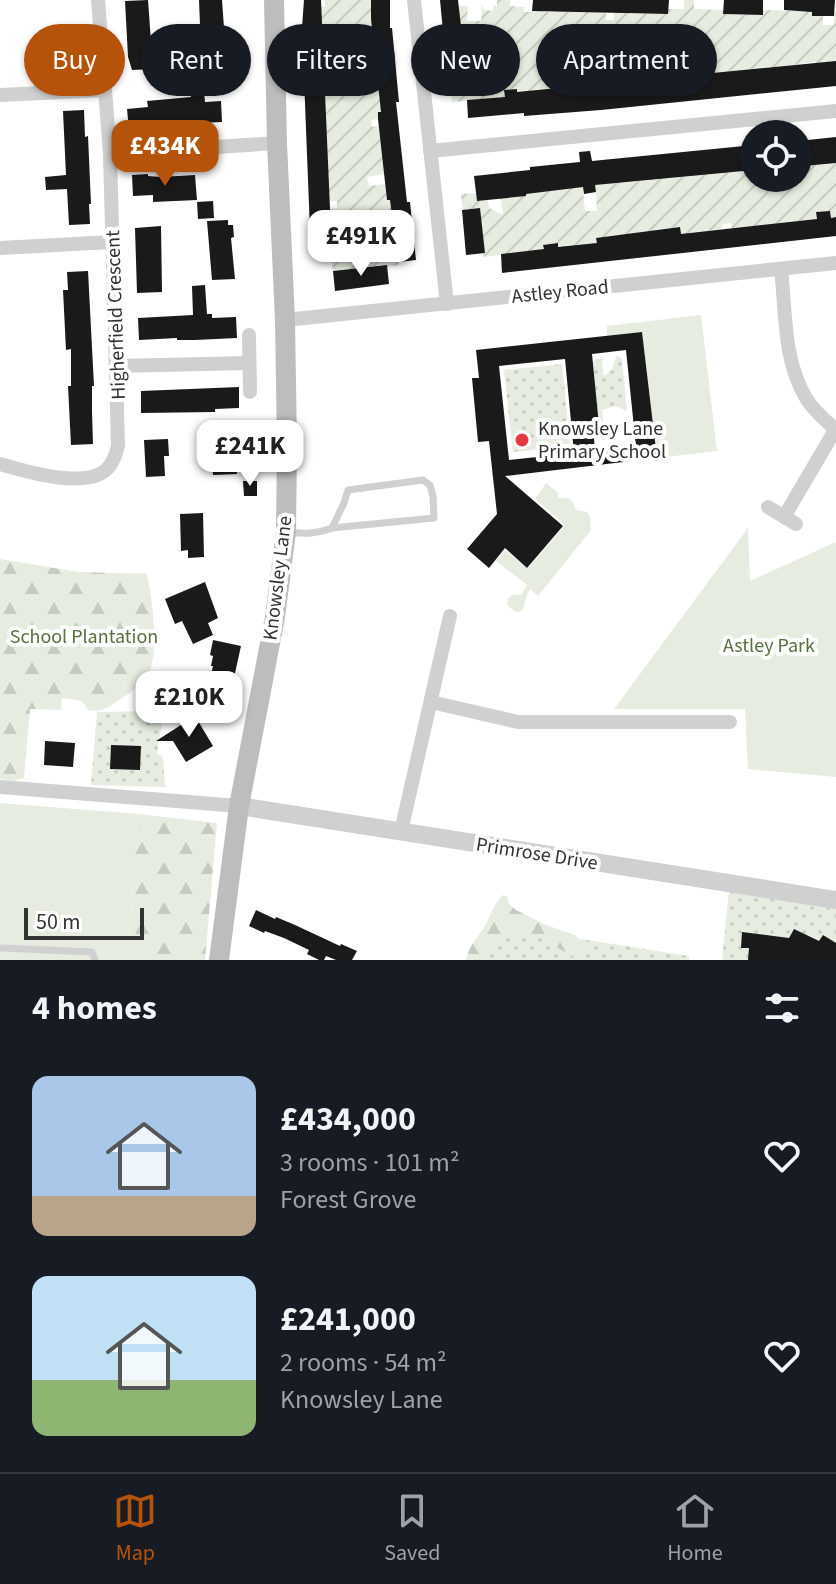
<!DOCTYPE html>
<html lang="en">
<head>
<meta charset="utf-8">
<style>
  :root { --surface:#171b24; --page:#20242c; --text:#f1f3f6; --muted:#9ea1a6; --line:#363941; --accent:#b45309 }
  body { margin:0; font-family:"Source Sans 3",sans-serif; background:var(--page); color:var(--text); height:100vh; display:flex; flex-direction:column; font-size:30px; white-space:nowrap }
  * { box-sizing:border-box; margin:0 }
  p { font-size:26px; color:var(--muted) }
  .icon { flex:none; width:44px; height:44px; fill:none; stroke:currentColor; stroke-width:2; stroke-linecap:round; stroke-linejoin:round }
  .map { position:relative; height:960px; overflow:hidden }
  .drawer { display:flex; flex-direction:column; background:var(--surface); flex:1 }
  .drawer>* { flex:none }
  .top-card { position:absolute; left:24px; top:24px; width:788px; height:72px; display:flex; gap:16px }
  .controls { position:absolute; left:740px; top:120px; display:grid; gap:16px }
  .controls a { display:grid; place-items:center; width:72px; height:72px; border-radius:50%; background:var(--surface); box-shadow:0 2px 6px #0004; font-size:40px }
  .scale { position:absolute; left:24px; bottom:20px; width:120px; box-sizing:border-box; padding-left:8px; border:4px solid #333; border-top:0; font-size:22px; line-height:28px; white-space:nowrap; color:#333; -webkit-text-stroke:6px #fff; paint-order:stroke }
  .price { position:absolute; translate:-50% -68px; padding:0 18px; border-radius:16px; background:#fff; color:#222; font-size:26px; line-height:52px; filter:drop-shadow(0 2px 4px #0008) }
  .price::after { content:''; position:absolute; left:50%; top:48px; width:24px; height:18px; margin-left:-12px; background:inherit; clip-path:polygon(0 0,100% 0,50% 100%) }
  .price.current { background:var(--accent); color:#fff }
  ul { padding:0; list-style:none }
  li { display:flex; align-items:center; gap:24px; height:200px; padding:0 32px }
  li span { display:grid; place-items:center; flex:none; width:224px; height:160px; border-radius:16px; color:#555 }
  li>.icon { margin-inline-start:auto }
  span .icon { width:96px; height:96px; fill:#fffc; stroke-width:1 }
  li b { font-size:34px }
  h2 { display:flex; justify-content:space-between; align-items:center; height:96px; padding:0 32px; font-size:34px }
  .tag { padding:0 28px; border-radius:36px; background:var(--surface); box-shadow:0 2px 6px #0004; font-size:28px; line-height:72px }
  .tag.current { background:var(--accent); color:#fff }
  .tab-bar { display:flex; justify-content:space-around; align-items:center; height:112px; border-top:2px solid var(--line); background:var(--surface); font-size:22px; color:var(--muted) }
  .tab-bar a { display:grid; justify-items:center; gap:4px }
  .tab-bar .current { color:var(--accent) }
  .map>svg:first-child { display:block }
  .grass { fill:url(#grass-dots) }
  .forest { fill:url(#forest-firs) }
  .park { fill:#e6ecdf }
  .garden { fill:url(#garden-furrows) }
  .building { fill:#1a1a1a; fill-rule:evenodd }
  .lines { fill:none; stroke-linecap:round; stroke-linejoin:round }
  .service { stroke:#d0d0d0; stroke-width:7 }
  .minor { stroke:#d0d0d0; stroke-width:14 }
  .tertiary { stroke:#d0d0d0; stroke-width:18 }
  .secondary { stroke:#bdbdbd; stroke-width:20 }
  .poi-dot { fill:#e63946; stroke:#fff; stroke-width:3 }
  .labels { text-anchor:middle; stroke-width:8; stroke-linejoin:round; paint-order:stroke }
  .street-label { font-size:20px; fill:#333; stroke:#fff }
  .poi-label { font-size:20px; fill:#333; stroke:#fff; text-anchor:start }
  .park-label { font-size:20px; fill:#56703f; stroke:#fff }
</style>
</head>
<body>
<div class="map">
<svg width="836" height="960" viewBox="0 0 836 960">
  <defs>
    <pattern id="grass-dots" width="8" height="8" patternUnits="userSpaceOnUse" patternTransform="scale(2)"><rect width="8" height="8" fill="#e6ecdf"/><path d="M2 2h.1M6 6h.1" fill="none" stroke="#c6cbc0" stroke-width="1.8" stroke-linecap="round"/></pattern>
    <pattern id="forest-firs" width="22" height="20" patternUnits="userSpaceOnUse" patternTransform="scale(2)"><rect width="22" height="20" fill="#e6ecdf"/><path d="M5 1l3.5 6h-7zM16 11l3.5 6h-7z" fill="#c6cbc0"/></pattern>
    <pattern id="garden-furrows" width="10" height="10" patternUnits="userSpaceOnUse" patternTransform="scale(2)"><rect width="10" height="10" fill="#e6ecdf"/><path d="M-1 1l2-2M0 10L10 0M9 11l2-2" fill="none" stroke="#c6cbc0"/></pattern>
  </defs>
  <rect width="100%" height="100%" fill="#fff"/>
  <g class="grass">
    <polygon points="618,356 622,359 627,411 616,406 602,410 604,430 609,440 602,440 599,425 593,362 596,359 602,359 603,374 606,375 612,369 616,357"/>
    <polygon points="562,364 570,446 513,452 504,370"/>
    <polygon points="164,711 157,753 163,758 165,787 91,785 97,712"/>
    <polygon points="729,891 836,908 836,960 722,960"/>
    <polygon points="501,911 580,945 581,939 689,956 689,960 477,960"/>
  </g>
  <g class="forest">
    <path d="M0,559L78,572L147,574C152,599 158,643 151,667C146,682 134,690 122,698C110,706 103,713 88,710L82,701L62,698L61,710L30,709L24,778L13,781L0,779Z"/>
    <polygon points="138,814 217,823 205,960 127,960"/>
    <path d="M503,895L507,897L509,904L516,910L546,925L575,935L585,946L583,960H574V957L542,939L508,934L494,941L484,960H466C469,944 479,938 486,924C492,912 493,905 503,895Z"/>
  </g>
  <g class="park">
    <polygon points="701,315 717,451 657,458 642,332 607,336 607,326"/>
    <path d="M546,483L558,493V498H569L574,504L576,510L587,512L590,517L591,530L538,596L530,589C525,597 526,603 522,611L516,612L507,605L508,599L512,595H521L527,585L496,561L505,550L528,569L565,525L535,499Z"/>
    <polygon points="748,528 750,581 836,542 836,777 748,769 745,709 614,709"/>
    <polygon points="0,803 138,814 127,960 0,960"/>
  </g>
  <g class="garden">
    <polygon points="325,0 371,0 383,111 378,112 379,119 371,120 372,127 379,126 385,174 367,177 369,186 385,184 387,200 405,198 391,205 398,262 400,265 383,267 383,265 333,271 330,255 330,209 337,208 337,201 329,201 325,96 332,96 332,86 325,86 320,7 325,7"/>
    <path d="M497,0H510V6L524,7V12H534V7C543,14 558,14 567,7V12H589L590,8L606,13V20H614V13H618L629,0L630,14H668V9H684V0H694V9L724,10V14L745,15L751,10V15H762L763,10L803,11L804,0L823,16V25H834V11H836V61L818,86L815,62L792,65V72L773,75L772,67H767L768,74L656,78V86L642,82L641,80L600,84V91L596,84L574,86V94L571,87L548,89L549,96L519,112L516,89L504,90L505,97L452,102L450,89L467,87L466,67L471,66L470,55L464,56L441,6H468L467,21H481L482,6H483L484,10L493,11L494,6H497Z"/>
    <polygon points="686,153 732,170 732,172 754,170 754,178 798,178 798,159 836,163 836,217 831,218 829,211 816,213 819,236 732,229 731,223 722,224 723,229 688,233 689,251 683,252 679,227 654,230 654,237 649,231 639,232 639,238 617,235 597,238 597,243 560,263 558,244 544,245 544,249 484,257 483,254 485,253 480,208 463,210 461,194 476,193 477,201 488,200 489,208 503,215 500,192 524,173 582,180 585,211 597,211 595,185 606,184 606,178 620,180 621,183 651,180 651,173 653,173 653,180 661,179 661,172 665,172 666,179 688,176"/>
  </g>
  <g class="building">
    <polygon points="148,0 153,69 132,70 128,57 125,1"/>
    <polygon points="199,0 222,0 227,70 222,70 222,75 202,76"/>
    <polygon points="304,0 321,0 332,255 311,256 302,27"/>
    <polygon points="371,0 390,0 390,28 392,28 399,102 396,102 407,202 410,202 416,260 398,262 390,200 387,200 378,119 378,112 381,112 371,19"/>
    <polygon points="440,0 458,0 468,87 450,89 448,84"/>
    <polygon points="533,0 669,0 668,14 532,11"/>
    <polygon points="724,0 763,0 763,15 723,14"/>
    <polygon points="784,0 835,0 834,16 812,16 812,12 784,10"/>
    <polygon points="836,61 836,86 601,110 524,116 524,113 468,118 467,100 505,97 504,90 517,89 517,92"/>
    <polygon points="203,81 205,102 221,101 222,122 158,125 145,127 145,129 129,130 127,109 148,107 147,101 191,97 190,82"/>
    <polygon points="84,110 85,137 88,136 91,204 89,204 90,224 69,225 67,189 46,190 45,177 66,175 63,111"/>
    <polygon points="836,137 836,163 803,166 802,159 798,159 798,141"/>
    <polygon points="754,145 754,170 595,185 596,192 584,194 583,187 526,194 526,196 477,201 474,176 530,170 530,167 580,162 579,152 590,151 592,161"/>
    <polygon points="148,174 148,176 161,177 195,175 197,200 153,202 153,195 133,196 132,175"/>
    <polygon points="213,201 214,218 198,219 197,202"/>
    <polygon points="480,208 485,253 466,255 462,210"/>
    <polygon points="830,211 831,218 836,217 836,236 502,273 501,254 544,249 543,245 558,243 558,247 597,243 596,238 680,227 681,234 817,219 816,212"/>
    <polygon points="228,220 228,225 233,225 234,237 231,238 235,279 212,280 207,221"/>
    <polygon points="161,226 162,292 137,293 135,228"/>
    <polygon points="387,265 389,284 335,291 333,271"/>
    <polygon points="88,271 94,386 92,386 92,412 93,444 71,445 68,386 71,386 71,349 66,350 63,290 68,290 67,272"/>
    <polygon points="205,285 207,314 212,314 212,318 236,317 237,338 195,340 177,340 177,338 139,340 138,318 193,315 192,286"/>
    <path d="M642,332L657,458L505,476L563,526L527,568L505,548L489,568L467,549L497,514L489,441L478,442L472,378H479L476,350ZM626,350L636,447L595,451L593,426L599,425L592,354ZM565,359L574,453L509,460L499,366Z"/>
    <polygon points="239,387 239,408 215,409 215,412 141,413 141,391"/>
    <polygon points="235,437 237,474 213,475 212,459 215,459 215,438"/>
    <polygon points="168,439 169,456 164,456 165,476 146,477 144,440"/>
    <polygon points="243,481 257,481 257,496 244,496"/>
    <polygon points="203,513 204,557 188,558 188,550 181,551 180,514"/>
    <polygon points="205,582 218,618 208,623 213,635 193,644 182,621 175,624 165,599"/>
    <polygon points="213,640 241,646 226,714 203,709 213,666 211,666 213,656 210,655"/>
    <polygon points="195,716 213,746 186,762 173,741 156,741"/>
    <polygon points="45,741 75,743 73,767 44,765"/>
    <polygon points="111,745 141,746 140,770 110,769"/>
    <polygon points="256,910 275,919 276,917 295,925 340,946 341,944 357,951 352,960 336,960 326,956 324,960 319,960 307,954 309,950 284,938 265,931 264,933 249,926"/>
    <polygon points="794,929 819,941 823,935 836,943 836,960 748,960 749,948 741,948 742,932 789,938"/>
  </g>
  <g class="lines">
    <g class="service">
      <path d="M288,532C304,534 317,534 332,528L434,518L433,496L430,485L423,480L348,490L344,503L332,528"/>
      <polyline points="2,948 92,952 95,960"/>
    </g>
    <g class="minor">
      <polyline points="414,0 447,304"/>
      <polyline points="0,95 104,90"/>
      <polyline points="430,151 836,111"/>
      <polyline points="110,154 277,143"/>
      <polyline points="0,248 112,242"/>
      <path d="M781,269C786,312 783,360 806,398C813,410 826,421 836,430"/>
      <polyline points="285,320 836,263"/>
      <polyline points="249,335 250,392"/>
      <polyline points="115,366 249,363"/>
      <path d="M0,464C25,471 85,490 107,469C113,463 116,454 118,446L110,154L98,0"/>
      <polyline points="768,507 796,524"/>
      <polyline points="784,517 835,430"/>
      <polyline points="431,702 518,722 730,722"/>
      <polyline points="0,787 239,806"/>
      <polyline points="401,831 450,616"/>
    </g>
    <polyline class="tertiary" points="239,806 836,900"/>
    <polyline class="secondary" points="219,960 239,806 275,617 286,532 287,446 285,320 277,143 274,0"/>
  </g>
  <circle class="poi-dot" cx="522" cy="440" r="8"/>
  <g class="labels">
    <g class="street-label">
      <text transform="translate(560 291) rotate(-6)" y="7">Astley Road</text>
      <text transform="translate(115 315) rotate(-92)" y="7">Higherfield Crescent</text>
      <text transform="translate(277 578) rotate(-83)" y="7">Knowsley Lane</text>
      <text transform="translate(537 853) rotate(9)" y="7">Primrose Drive</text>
    </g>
    <g class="poi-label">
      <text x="538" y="435">Knowsley Lane<tspan x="538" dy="23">Primary School</tspan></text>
    </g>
    <g class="park-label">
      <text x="84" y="643">School Plantation</text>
      <text x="769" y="652">Astley Park</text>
    </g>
  </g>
</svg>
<div class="controls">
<a><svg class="icon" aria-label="locate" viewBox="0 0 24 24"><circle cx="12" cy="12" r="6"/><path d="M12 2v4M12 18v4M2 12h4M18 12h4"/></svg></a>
</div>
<div class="scale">50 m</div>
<b class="price current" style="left:165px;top:188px">£434K</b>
<b class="price" style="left:361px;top:278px">£491K</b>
<b class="price" style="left:250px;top:488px">£241K</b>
<b class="price" style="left:189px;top:739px">£210K</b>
<div class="top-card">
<a class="tag current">Buy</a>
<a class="tag">Rent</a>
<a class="tag">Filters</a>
<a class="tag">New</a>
<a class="tag">Apartment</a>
</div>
</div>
<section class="drawer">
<h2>4 homes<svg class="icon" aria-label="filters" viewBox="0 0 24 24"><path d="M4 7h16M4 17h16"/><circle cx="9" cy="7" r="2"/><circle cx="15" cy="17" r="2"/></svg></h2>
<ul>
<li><span style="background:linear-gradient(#a9c7e8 75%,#b9a48a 0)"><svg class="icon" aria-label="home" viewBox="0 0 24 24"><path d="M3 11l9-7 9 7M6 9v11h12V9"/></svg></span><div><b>£434,000</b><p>3 rooms · 101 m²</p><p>Forest Grove</p></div><svg class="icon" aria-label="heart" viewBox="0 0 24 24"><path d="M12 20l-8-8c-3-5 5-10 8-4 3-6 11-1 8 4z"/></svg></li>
<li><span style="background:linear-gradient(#bfe0f5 65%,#8fb573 0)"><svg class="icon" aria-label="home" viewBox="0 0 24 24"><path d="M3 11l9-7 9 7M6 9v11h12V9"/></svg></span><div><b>£241,000</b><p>2 rooms · 54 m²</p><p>Knowsley Lane</p></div><svg class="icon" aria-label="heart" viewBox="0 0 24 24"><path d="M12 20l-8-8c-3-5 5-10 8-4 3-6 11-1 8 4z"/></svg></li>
</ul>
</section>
<nav class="tab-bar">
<a class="current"><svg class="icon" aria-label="map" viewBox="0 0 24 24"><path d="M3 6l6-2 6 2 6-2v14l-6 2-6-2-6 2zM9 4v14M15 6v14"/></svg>Map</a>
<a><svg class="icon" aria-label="saved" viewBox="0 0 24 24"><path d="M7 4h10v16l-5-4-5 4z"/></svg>Saved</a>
<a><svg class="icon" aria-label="home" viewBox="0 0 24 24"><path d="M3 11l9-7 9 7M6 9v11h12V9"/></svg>Home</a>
</nav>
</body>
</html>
